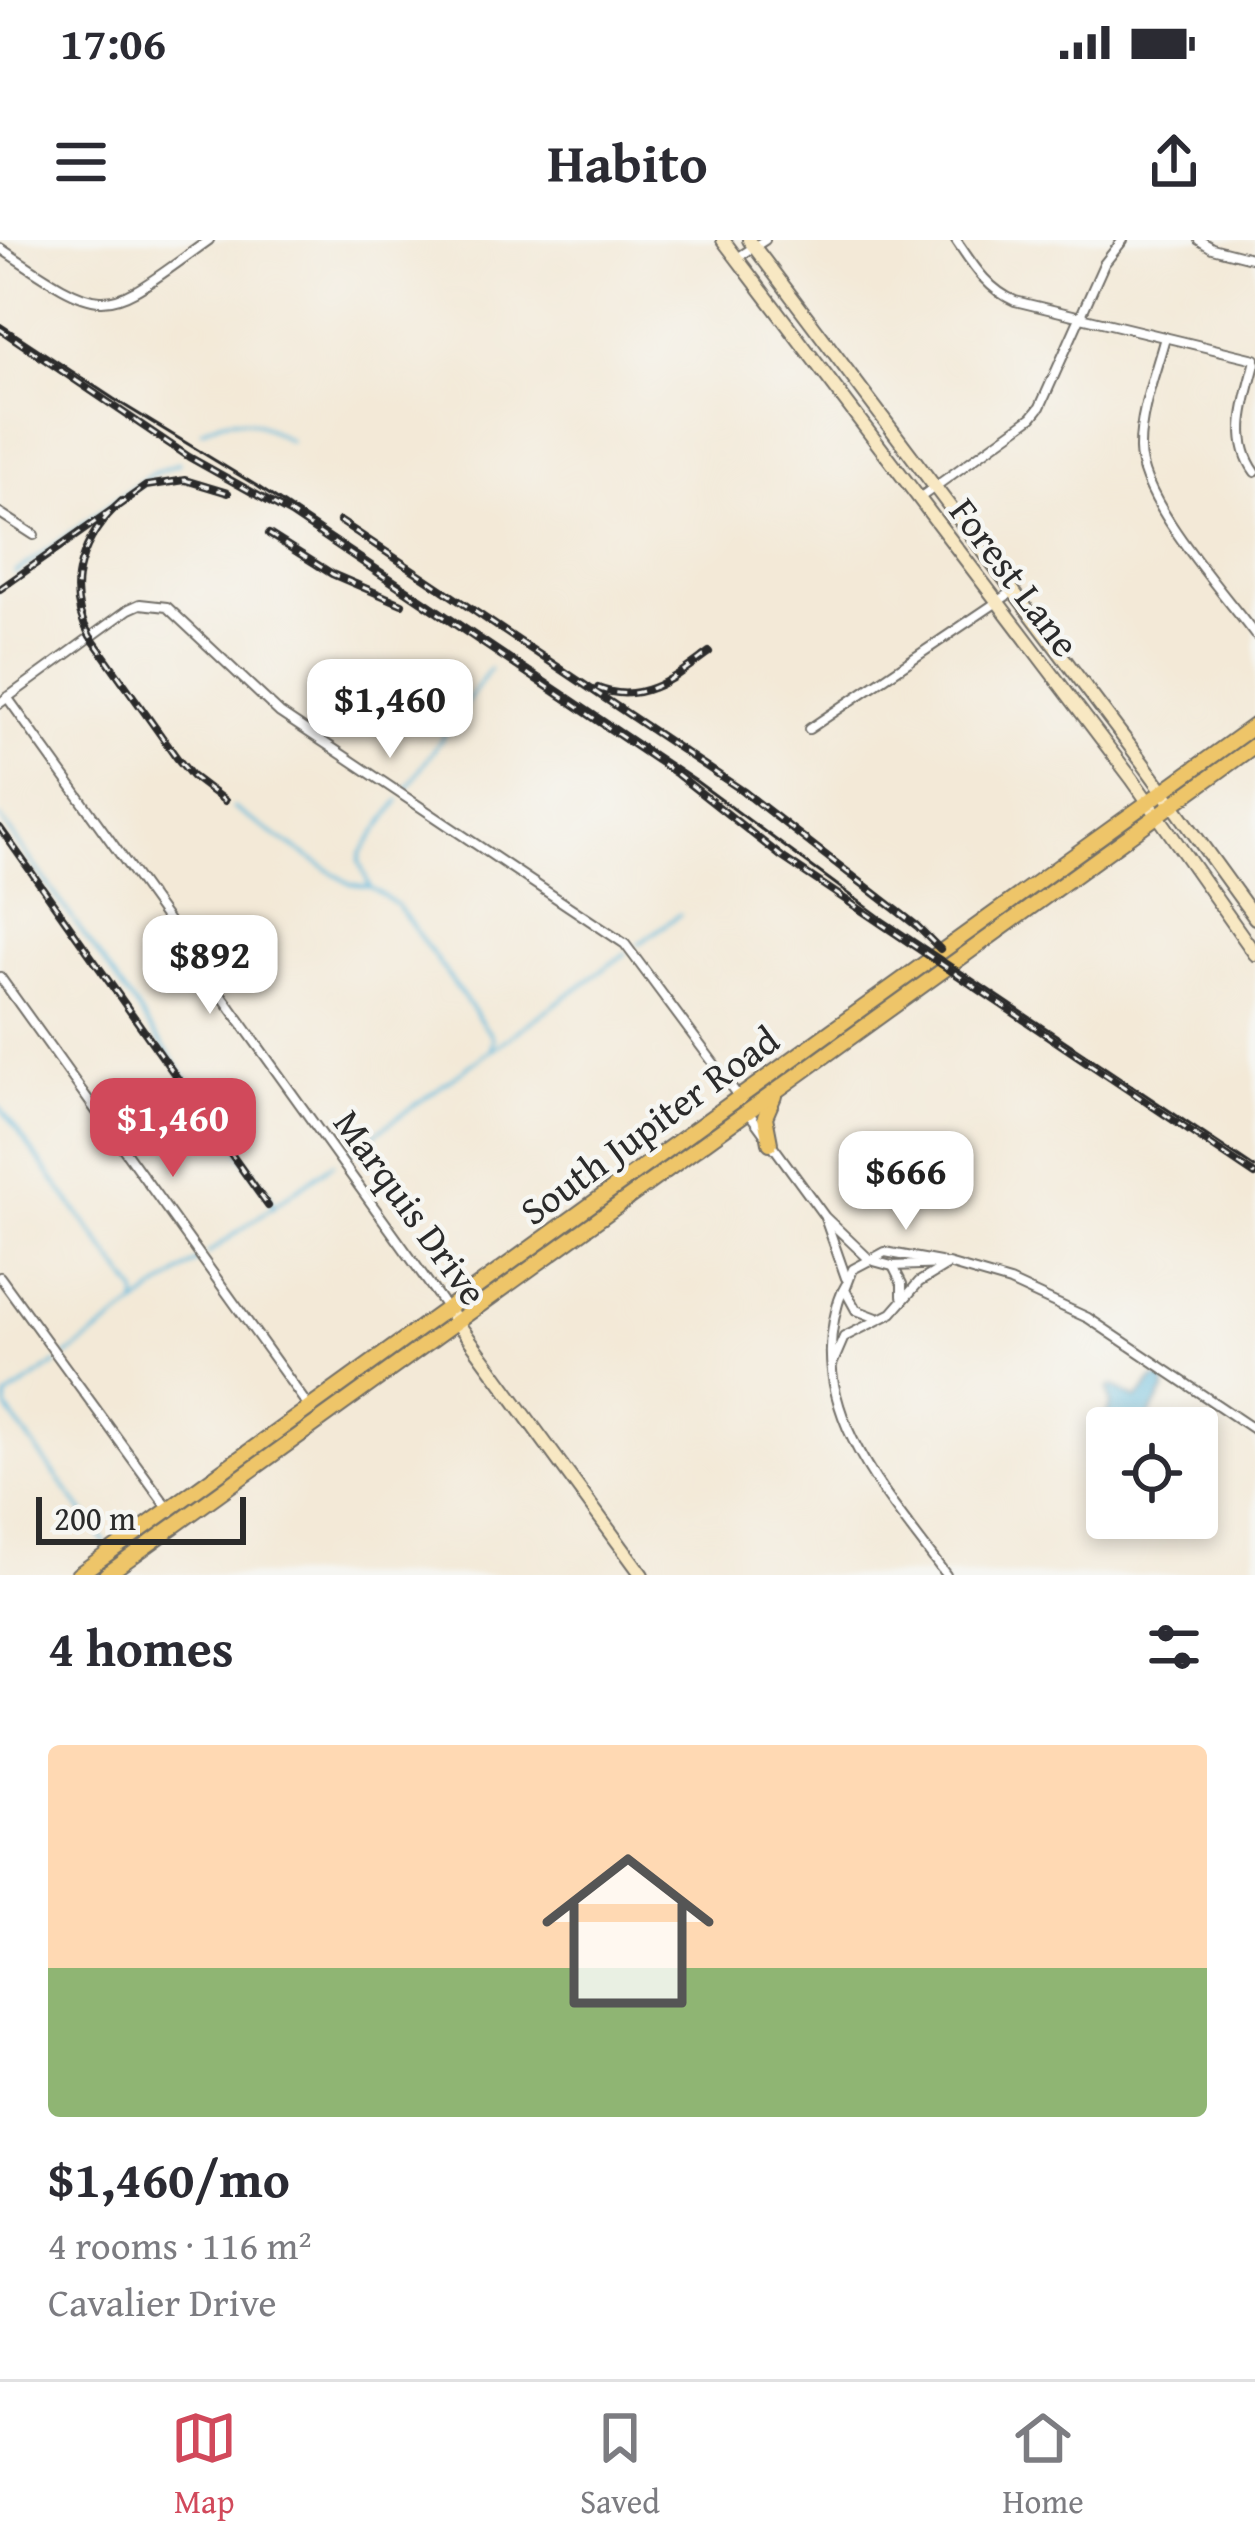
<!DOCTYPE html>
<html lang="en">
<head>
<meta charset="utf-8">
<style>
  :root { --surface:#fff; --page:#f7f7f7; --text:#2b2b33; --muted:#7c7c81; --line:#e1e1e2; --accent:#d1495b }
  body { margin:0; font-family:"Gentium Book Plus",serif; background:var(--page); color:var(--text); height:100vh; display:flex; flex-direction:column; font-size:45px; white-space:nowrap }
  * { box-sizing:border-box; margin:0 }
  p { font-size:39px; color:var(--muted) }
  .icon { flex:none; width:66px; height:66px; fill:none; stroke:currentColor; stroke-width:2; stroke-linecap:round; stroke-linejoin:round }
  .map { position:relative; height:1335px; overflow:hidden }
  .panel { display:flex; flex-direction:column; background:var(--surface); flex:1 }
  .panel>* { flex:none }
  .tools { position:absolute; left:1086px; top:1167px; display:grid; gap:24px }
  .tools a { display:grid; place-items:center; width:132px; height:132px; border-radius:12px; background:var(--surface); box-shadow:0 6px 18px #0003; font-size:60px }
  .scale { position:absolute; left:36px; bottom:30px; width:210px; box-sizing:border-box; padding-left:12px; border:6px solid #2b2b2b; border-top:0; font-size:33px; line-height:42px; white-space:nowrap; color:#2b2b2b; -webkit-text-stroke:9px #f6f6f2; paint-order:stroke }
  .price { position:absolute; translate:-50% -102px; padding:0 27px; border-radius:24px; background:#fff; color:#222; font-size:39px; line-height:78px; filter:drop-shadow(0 3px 6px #0008) }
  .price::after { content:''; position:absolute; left:50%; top:72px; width:36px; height:27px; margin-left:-18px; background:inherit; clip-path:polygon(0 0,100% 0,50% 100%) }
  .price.active { background:var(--accent); color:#fff }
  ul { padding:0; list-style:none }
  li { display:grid; align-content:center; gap:24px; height:636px; padding:0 48px }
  li span { display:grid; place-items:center; height:372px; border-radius:12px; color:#555 }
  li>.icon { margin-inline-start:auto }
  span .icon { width:216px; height:216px; fill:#fffc; stroke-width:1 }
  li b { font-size:51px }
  h2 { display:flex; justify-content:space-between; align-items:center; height:144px; padding:0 48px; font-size:51px }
  .status { display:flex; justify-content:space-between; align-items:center; height:84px; padding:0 60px; background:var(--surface); direction:ltr }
  .status svg { height:33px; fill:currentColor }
  header { display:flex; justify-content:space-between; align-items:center; height:156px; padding:0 48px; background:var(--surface); font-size:54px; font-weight:700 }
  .menu { display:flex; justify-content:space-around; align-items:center; height:168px; border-top:3px solid var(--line); background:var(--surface); font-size:33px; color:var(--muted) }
  .menu a { display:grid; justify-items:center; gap:6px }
  .menu .active { color:var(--accent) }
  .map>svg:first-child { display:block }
  .water { fill:#5db8db; stroke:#447283; stroke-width:3 }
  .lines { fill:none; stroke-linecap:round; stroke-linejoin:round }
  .stream { stroke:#5db8db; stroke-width:3 }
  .street-casing { stroke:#716e67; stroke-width:12 }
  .secondary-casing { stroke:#716e67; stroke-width:16 }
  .primary-casing { stroke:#716e67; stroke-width:18 }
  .street { stroke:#fff; stroke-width:8 }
  .secondary { stroke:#f8e8c3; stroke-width:12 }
  .primary { stroke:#eec569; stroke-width:14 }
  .tram { stroke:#2b2b2b; stroke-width:3 }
  .rail-casing { stroke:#2b2b2b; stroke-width:8 }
  .rail { stroke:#f6f6f2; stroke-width:3; stroke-dasharray:9; stroke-linecap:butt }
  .labels { text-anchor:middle; stroke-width:9; stroke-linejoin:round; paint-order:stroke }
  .street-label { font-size:39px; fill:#2b2b2b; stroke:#f6f6f2 }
</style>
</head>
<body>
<div class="status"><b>17:06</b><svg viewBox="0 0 49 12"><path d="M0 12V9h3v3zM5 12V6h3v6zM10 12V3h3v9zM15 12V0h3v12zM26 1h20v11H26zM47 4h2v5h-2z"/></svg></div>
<header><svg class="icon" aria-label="menu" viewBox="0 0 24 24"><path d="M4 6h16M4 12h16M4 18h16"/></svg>Habito<svg class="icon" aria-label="share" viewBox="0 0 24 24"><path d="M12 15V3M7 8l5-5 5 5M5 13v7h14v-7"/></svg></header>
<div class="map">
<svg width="1255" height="1335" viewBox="0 0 1255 1335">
  <rect width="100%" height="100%" fill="#f6f6f2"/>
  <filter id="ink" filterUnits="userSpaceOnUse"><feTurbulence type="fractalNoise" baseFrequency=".00833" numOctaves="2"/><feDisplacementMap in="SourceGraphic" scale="24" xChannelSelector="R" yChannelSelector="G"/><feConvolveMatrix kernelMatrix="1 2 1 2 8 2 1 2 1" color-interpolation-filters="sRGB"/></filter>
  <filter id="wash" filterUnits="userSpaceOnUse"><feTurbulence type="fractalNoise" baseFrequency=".004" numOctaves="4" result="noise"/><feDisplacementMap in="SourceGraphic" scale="48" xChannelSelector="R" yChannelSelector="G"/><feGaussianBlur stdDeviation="2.7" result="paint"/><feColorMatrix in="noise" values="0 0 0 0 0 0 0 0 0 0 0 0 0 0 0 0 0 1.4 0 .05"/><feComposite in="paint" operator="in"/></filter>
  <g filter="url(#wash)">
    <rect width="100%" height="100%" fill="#f3e9d7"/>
    <polygon class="water" points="1164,1138 1165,1149 1143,1188 1107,1188 1107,1195 1099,1190 1111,1165 1108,1149 1112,1146 1137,1159 1154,1139"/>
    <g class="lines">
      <g class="stream">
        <path d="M202,191C236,169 259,183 290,201"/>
        <polyline points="15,333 152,234 179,223"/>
        <polyline points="406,550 490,429"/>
        <polyline points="399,560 361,613 359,622 370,647 397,665 493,798 491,809"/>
        <polyline points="233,568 350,644 370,647"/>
        <polyline points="0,577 271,957 273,967"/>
        <polyline points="639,704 680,674"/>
        <polyline points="0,867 137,1053 136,1065"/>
        <polyline points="344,916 626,713"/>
        <polyline points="207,1014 334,923"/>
        <polyline points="66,1116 198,1020"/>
        <polyline points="56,1123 6,1158 7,1169 105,1302"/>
      </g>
    </g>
  </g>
  <g filter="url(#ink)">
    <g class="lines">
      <g class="street-casing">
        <g id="street">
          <path d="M956,0C973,25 987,49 1015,61L1255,119"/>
          <polyline points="1199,0 1212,8 1255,19"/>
          <path d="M0,8C112,83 101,77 209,0"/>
          <polyline points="737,18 765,0"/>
          <path d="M1165,97C1156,132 1140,170 1140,207C1138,259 1223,352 1255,395"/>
          <path d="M1255,124C1246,160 1231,199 1255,232"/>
          <polyline points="918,259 1032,177 1040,167 1104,24 1123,0"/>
          <polyline points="0,273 34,295"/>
          <polyline points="7,457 448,1070"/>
          <polyline points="0,463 129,369 140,364 167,367 280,473 625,704 741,860"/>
          <polyline points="809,489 1012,352"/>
          <polyline points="0,737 311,1170"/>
          <polyline points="749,873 825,977 870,1020 892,1026 948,1024 1010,1042 1088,1078 1255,1190"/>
          <polyline points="825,978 846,1038"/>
          <polyline points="874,1018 885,1012 940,1022"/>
          <polyline points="870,1020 853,1029 845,1050 856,1070 877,1078"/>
          <polyline points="893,1026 902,1044 902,1056"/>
          <polyline points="0,1037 171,1272"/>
          <path d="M846,1045C839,1056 837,1067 834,1080C814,1180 891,1260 946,1335"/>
          <polyline points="832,1125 844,1097 892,1073 919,1042 947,1025"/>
        </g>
      </g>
      <g class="secondary-casing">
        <g id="secondary">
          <polyline points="723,0 1132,539 1255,714"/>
          <polyline points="749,0 1142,522 1255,678"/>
          <polyline points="448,1070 642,1335"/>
        </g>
      </g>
      <g class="primary-casing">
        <g id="primary">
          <polyline points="770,903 765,877 774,856"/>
          <polyline points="78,1335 1255,485"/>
          <polyline points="106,1335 1255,505"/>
        </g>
      </g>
      <use href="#street" class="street"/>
      <use href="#secondary" class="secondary"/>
      <use href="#primary" class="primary"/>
      <polyline class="tram" points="0,84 114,159 257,246 696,541 883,679 1255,928"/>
      <g class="rail-casing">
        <g id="rail">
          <polyline points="0,89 189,217 291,274 677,534 782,617 1255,935"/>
          <path d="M122,261C83,296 62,347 90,396L177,518L192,536L225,561"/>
          <polyline points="340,281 743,551 917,686 940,709"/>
          <polyline points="269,294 332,334 402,364"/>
          <polyline points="0,349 146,246 185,240 228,253"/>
          <path d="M598,448C642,466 676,436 709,412"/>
          <polyline points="0,588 268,966"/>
        </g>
      </g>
      <use href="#rail" class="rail"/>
    </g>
  </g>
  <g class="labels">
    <g class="street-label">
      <text transform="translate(1015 337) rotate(53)" y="14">Forest Lane</text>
      <text transform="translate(649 885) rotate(-36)" y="14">South Jupiter Road</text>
      <text transform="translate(411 967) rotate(54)" y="14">Marquis Drive</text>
    </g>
  </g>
</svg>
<div class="tools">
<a><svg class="icon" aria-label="locate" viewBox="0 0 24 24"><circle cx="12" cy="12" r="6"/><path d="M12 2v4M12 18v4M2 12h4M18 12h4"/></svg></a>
</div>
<div class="scale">200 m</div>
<b class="price" style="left:390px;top:521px">$1,460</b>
<b class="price" style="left:210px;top:777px">$892</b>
<b class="price active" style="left:173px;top:940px">$1,460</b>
<b class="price" style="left:906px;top:993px">$666</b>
</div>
<section class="panel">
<h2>4 homes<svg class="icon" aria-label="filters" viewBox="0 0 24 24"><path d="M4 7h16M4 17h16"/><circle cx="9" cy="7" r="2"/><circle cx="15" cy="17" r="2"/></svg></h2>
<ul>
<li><span style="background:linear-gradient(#ffd9b3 60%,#8fb573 0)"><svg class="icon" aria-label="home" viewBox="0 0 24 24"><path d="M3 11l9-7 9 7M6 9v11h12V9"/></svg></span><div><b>$1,460/mo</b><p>4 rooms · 116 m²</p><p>Cavalier Drive</p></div></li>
</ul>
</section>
<nav class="menu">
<a class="active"><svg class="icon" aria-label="map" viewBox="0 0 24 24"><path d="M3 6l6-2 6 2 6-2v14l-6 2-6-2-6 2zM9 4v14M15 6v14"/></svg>Map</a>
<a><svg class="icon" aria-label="saved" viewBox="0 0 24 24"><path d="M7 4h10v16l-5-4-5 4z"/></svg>Saved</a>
<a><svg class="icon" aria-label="home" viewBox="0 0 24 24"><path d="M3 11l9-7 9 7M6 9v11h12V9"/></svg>Home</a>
</nav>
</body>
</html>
